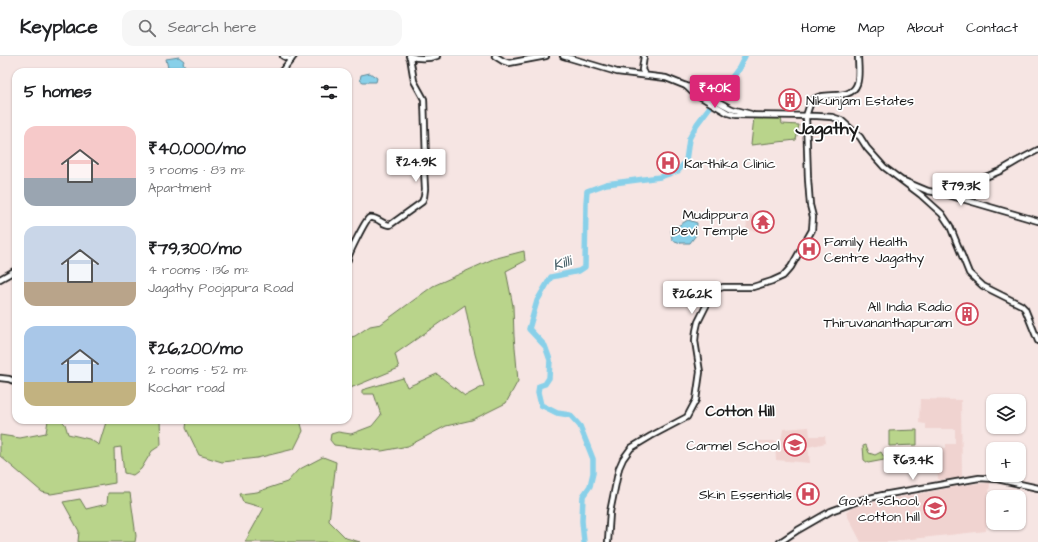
<!DOCTYPE html>
<html lang="en">
<head>
<meta charset="utf-8">
<style>
  :root { --surface:#fff; --page:#f6f6f6; --text:#202124; --muted:#757577; --line:#e0e0e0; --accent:#db2777 }
  body { margin:0; font-family:"Architects Daughter",sans-serif; background:var(--page); color:var(--text); height:100vh; display:flex; flex-direction:column; font-size:15px; white-space:nowrap }
  * { box-sizing:border-box; margin:0 }
  p { font-size:13px; color:var(--muted) }
  .icon { flex:none; width:22px; height:22px; fill:none; stroke:currentColor; stroke-width:2; stroke-linecap:round; stroke-linejoin:round }
  .map { position:relative; flex:1; overflow:hidden }
  .drawer { position:absolute; left:12px; top:12px; width:340px; height:356px; display:flex; flex-direction:column; background:var(--surface); border-radius:12px; box-shadow:0 1px 3px #0004 }
  .drawer>* { flex:none }
  .tools { position:absolute; left:986px; top:338px; display:grid; gap:8px }
  .tools a { display:grid; place-items:center; width:40px; height:40px; border-radius:8px; background:var(--surface); box-shadow:0 1px 3px #0004; font-size:20px }
  .price { position:absolute; translate:-50% -34px; padding:0 9px; border-radius:4px; background:#fff; color:#222; font-size:13px; line-height:26px; filter:drop-shadow(0 1px 2px #0008) }
  .price::after { content:''; position:absolute; left:50%; top:24px; width:12px; height:9px; margin-left:-6px; background:inherit; clip-path:polygon(0 0,100% 0,50% 100%) }
  .price.active { background:var(--accent); color:#fff }
  ul { padding:0; list-style:none }
  li { display:flex; align-items:center; gap:12px; height:100px; padding:0 12px }
  li span { display:grid; place-items:center; flex:none; width:112px; height:80px; border-radius:12px; color:#555 }
  li>.icon { margin-inline-start:auto }
  span .icon { width:48px; height:48px; fill:#fffc; stroke-width:1 }
  li b { font-size:17px }
  h2 { display:flex; justify-content:space-between; align-items:center; height:48px; padding:0 12px; font-size:17px }
  header { display:flex; align-items:center; gap:24px; box-sizing:border-box; height:56px; padding:0 20px; background:var(--surface); border-bottom:1px solid var(--line) }
  header strong { font-size:19px }
  nav { display:flex; gap:22px; margin-inline-start:auto; font-size:14px }
  .search { width:280px; height:36px; background:var(--page); display:flex; align-items:center; gap:10px; box-sizing:border-box; padding:0 14px; border-radius:12px; color:var(--muted); font-size:15px }
  .map>svg:first-child { display:block }
  .built { fill:#f0d3d0 }
  .green { fill:#b9d48b; stroke:#6a7854 }
  .water { fill:#88d0e9; stroke:#5d8897 }
  .lines { fill:none; stroke-linecap:round; stroke-linejoin:round }
  .river { stroke:#88d0e9; stroke-width:5.5 }
  .secondary-casing { stroke:#1c1c1c; stroke-width:8 }
  .secondary { stroke:#fff; stroke-width:4.5 }
  .labels { text-anchor:middle; stroke-width:3.5; stroke-linejoin:round; paint-order:stroke }
  .poi-label { font-size:14px; fill:#1c1c1c; stroke:#fff; text-anchor:end }
  .water-label { font-size:15px; font-style:italic; fill:#425b64; stroke:#fff }
  .neighbourhood-label { font-size:15px; font-weight:bold; fill:#1c1c1c; stroke:#fff }
  .district-label { font-size:18px; font-weight:bold; fill:#1c1c1c; stroke:#fff }
</style>
</head>
<body>
<header>
<strong>Keyplace</strong>
<div class="search"><svg class="icon" aria-label="search" viewBox="0 0 24 24"><circle cx="10" cy="10" r="6"/><path d="M15 15l6 6"/></svg>Search here</div>
<nav><a>Home</a><a>Map</a><a>About</a><a>Contact</a></nav>
</header>
<div class="map">
<svg width="1038" height="486" viewBox="0 0 1038 486">
  <rect width="100%" height="100%" fill="#f6e5e3"/>
  <filter id="ink" filterUnits="userSpaceOnUse"><feTurbulence type="fractalNoise" baseFrequency=".025" numOctaves="2"/><feDisplacementMap in="SourceGraphic" scale="8" xChannelSelector="R" yChannelSelector="G"/><feConvolveMatrix kernelMatrix="1 2 1 2 8 2 1 2 1" color-interpolation-filters="sRGB"/></filter>
  <g filter="url(#ink)">
    <g class="built">
      <polygon points="748,158 761,160 759,175 746,174"/>
      <polygon points="920,343 961,344 962,422 938,424 936,393 946,392 946,388 955,388 955,373 926,373 926,368 919,367"/>
      <polygon points="809,371 810,380 825,380 826,387 808,391 810,407 776,404 775,388 759,387 759,385 781,385 783,373"/>
      <polygon points="990,427 986,475 902,484 895,486 861,486 846,457 852,452 870,447 971,428"/>
    </g>
    <g class="green">
      <polygon points="754,61 781,62 782,68 799,69 796,84 751,89"/>
      <polygon points="524,195 525,205 506,215 513,250 514,280 518,325 506,347 472,364 446,370 408,390 382,395 334,389 330,384 331,378 338,376 351,378 372,370 381,359 374,338 362,338 362,334 403,322 407,331 437,318 465,340 484,330 475,298 465,249 395,298 399,312 348,333 348,282 355,280 370,270 381,268 433,230 493,203"/>
      <polygon points="48,364 61,364 65,368 68,378 89,383 99,389 106,366 110,364 160,364 161,389 152,395 141,413 133,419 124,417 121,391 114,392 115,427 51,438 42,436 0,400 0,379 20,382 46,377"/>
      <polygon points="187,364 300,364 303,375 294,393 257,402 222,406 199,399 186,372"/>
      <polygon points="917,374 917,389 889,390 889,375"/>
      <polygon points="866,389 869,397 875,399 881,396 884,401 888,401 892,397 920,395 921,397 868,407 864,404 863,390"/>
      <polygon points="323,401 336,406 329,465 346,482 360,486 245,486 264,452 243,446 240,438 257,436 287,426 298,414"/>
      <polygon points="108,437 130,437 136,480 135,486 78,486 79,475 63,446 80,443 86,453 107,448"/>
    </g>
    <g class="water">
      <polygon points="179,1 184,5 183,7 187,13 182,16 172,16 168,12 166,3"/>
      <polygon points="370,17 377,22 376,26 363,26 360,24 361,19"/>
      <polygon points="688,164 697,167 696,179 690,187 681,187 672,184 671,174"/>
    </g>
    <g class="lines">
      <polyline class="river" points="584,486 582,465 583,440 590,430 593,417 593,403 580,370 570,359 557,357 541,349 538,336 539,330 545,328 549,322 550,304 545,290 529,273 537,245 551,221 579,215 585,211 586,147 587,135 606,128 660,121 678,115 686,105 689,83 697,68 739,12 745,0"/>
      <g class="secondary-casing">
        <g id="secondary">
          <polyline points="283,0 291,4"/>
          <path d="M409,0C418,3 428,3 437,0"/>
          <polyline points="495,0 503,5 509,7 546,0"/>
          <polyline points="563,0 617,16 666,22 686,30 692,32 732,53 751,58"/>
          <polyline points="644,0 642,14 645,19"/>
          <polyline points="281,16 294,0"/>
          <polyline points="686,30 691,35 728,57 735,59 817,60 832,61 841,64 860,81 867,92 884,111 921,139 942,158 950,170 969,217 983,230 1021,249 1025,253 1038,285"/>
          <polyline points="904,125 928,135 945,138 1038,165"/>
          <polyline points="945,138 1000,115 1017,105 1038,94"/>
          <path d="M348,203C349,197 365,165 369,162C377,160 382,169 390,169L422,146L424,141L425,133L424,113L426,103L424,43L414,25L410,1"/>
          <polyline points="0,223 16,214"/>
          <polyline points="0,322 9,323 16,326"/>
          <path d="M608,486L610,456L619,412L623,403L631,392L651,380L687,361L696,344L700,316L695,285L696,275L698,266L714,234L723,231H753L772,225L783,220L791,211L812,174L813,161L810,149L808,123L806,60C808,55 809,49 812,45C823,33 850,47 857,28C860,20 858,8 858,0"/>
          <polyline points="780,486 798,474 831,455 861,444 883,439 979,422 997,423 1038,432"/>
        </g>
      </g>
      <use href="#secondary" class="secondary"/>
    </g>
  </g>
  <defs>
    <g id="building-ring" transform="scale(1.15)"><circle r="9.5" fill="#fff" stroke="#d1495b" stroke-width="1.5"/><path d="M-4-6H4V6H1V3H-1V6H-4ZM-2.5-4.3h1.7v1.8h-1.7ZM.8-4.3h1.7v1.8H.8ZM-2.5-1h1.7V.8h-1.7ZM.8-1h1.7V.8H.8Z" fill="#d1495b"/></g>
    <g id="hospital-ring" transform="scale(1.15)"><circle r="9.5" fill="#fff" stroke="#d1495b" stroke-width="1.5"/><path d="M-5-5h3v3.5h4V-5h3V5h-3V1.5h-4V5h-3Z" fill="#d1495b"/></g>
    <g id="temple-ring" transform="scale(1.15)"><circle r="9.5" fill="#fff" stroke="#d1495b" stroke-width="1.5"/><path d="M0-6L5-2H3V0L6.5 2.5H4V6H1.5V3h-3V6H-4V2.5H-6.5L-3 0V-2H-5Z" fill="#d1495b"/></g>
    <g id="school-ring" transform="scale(1.15)"><circle r="9.5" fill="#fff" stroke="#d1495b" stroke-width="1.5"/><path d="M0-5L7-2L0 1L-7-2ZM-4 1L0 2.5L4 1V4Q0 6-4 4Z" fill="#d1495b"/></g>
  </defs>
  <g fill-rule="evenodd">
    <use href="#building-ring" x="790" y="44"/>
    <use href="#hospital-ring" x="668" y="107"/>
    <use href="#temple-ring" x="763" y="166"/>
    <use href="#hospital-ring" x="809" y="193"/>
    <use href="#building-ring" x="967" y="258"/>
    <use href="#school-ring" x="795" y="389"/>
    <use href="#hospital-ring" x="808" y="438"/>
    <use href="#school-ring" x="935" y="452"/>
  </g>
  <g class="labels">
    <g class="poi-label">
      <text x="806" y="49" text-anchor="start">Nikunjam Estates</text>
      <text x="684" y="112" text-anchor="start">Karthika Clinic</text>
      <text x="748" y="163">Mudippura<tspan x="748" dy="16">Devi Temple</tspan></text>
      <text x="824" y="190" text-anchor="start">Family Health<tspan x="824" dy="16">Centre Jagathy</tspan></text>
      <text x="952" y="255">All India Radio<tspan x="952" dy="16">Thiruvananthapuram</tspan></text>
      <text x="780" y="394">Carmel School</text>
      <text x="792" y="443">Skin Essentials</text>
      <text x="920" y="449">Govt. school,<tspan x="920" dy="16">cotton hill</tspan></text>
    </g>
    <g class="water-label">
      <text transform="translate(562 207) rotate(-18)" y="5">Killi</text>
    </g>
    <g class="neighbourhood-label">
      <text x="740" y="360">Cotton Hill</text>
    </g>
    <g class="district-label">
      <text x="827" y="78">Jagathy</text>
    </g>
  </g>
</svg>
<div class="tools">
<a><svg class="icon" aria-label="layers" viewBox="0 0 24 24"><path d="M12 4l9 5-9 5-9-5zM3 14l9 5 9-5"/></svg></a>
<a>+</a>
<a>−</a>
</div>
<b class="price active" style="left:715px;top:53px">₹40K</b>
<b class="price" style="left:416px;top:127px">₹24.9K</b>
<b class="price" style="left:961px;top:151px">₹79.3K</b>
<b class="price" style="left:692px;top:259px">₹26.2K</b>
<b class="price" style="left:913px;top:425px">₹63.4K</b>
<section class="drawer">
<h2>5 homes<svg class="icon" aria-label="filters" viewBox="0 0 24 24"><path d="M4 7h16M4 17h16"/><circle cx="9" cy="7" r="2"/><circle cx="15" cy="17" r="2"/></svg></h2>
<ul>
<li><span style="background:linear-gradient(#f6c9c9 65%,#9aa5b1 0)"><svg class="icon" aria-label="home" viewBox="0 0 24 24"><path d="M3 11l9-7 9 7M6 9v11h12V9"/></svg></span><div><b>₹40,000/mo</b><p>3 rooms · 83 m²</p><p>Apartment</p></div></li>
<li><span style="background:linear-gradient(#c9d6e8 70%,#b9a48a 0)"><svg class="icon" aria-label="home" viewBox="0 0 24 24"><path d="M3 11l9-7 9 7M6 9v11h12V9"/></svg></span><div><b>₹79,300/mo</b><p>4 rooms · 136 m²</p><p>Jagathy Poojapura Road</p></div></li>
<li><span style="background:linear-gradient(#a9c7e8 70%,#c2b280 0)"><svg class="icon" aria-label="home" viewBox="0 0 24 24"><path d="M3 11l9-7 9 7M6 9v11h12V9"/></svg></span><div><b>₹26,200/mo</b><p>2 rooms · 52 m²</p><p>Kochar road</p></div></li>
</ul>
</section>
</div>
</body>
</html>
